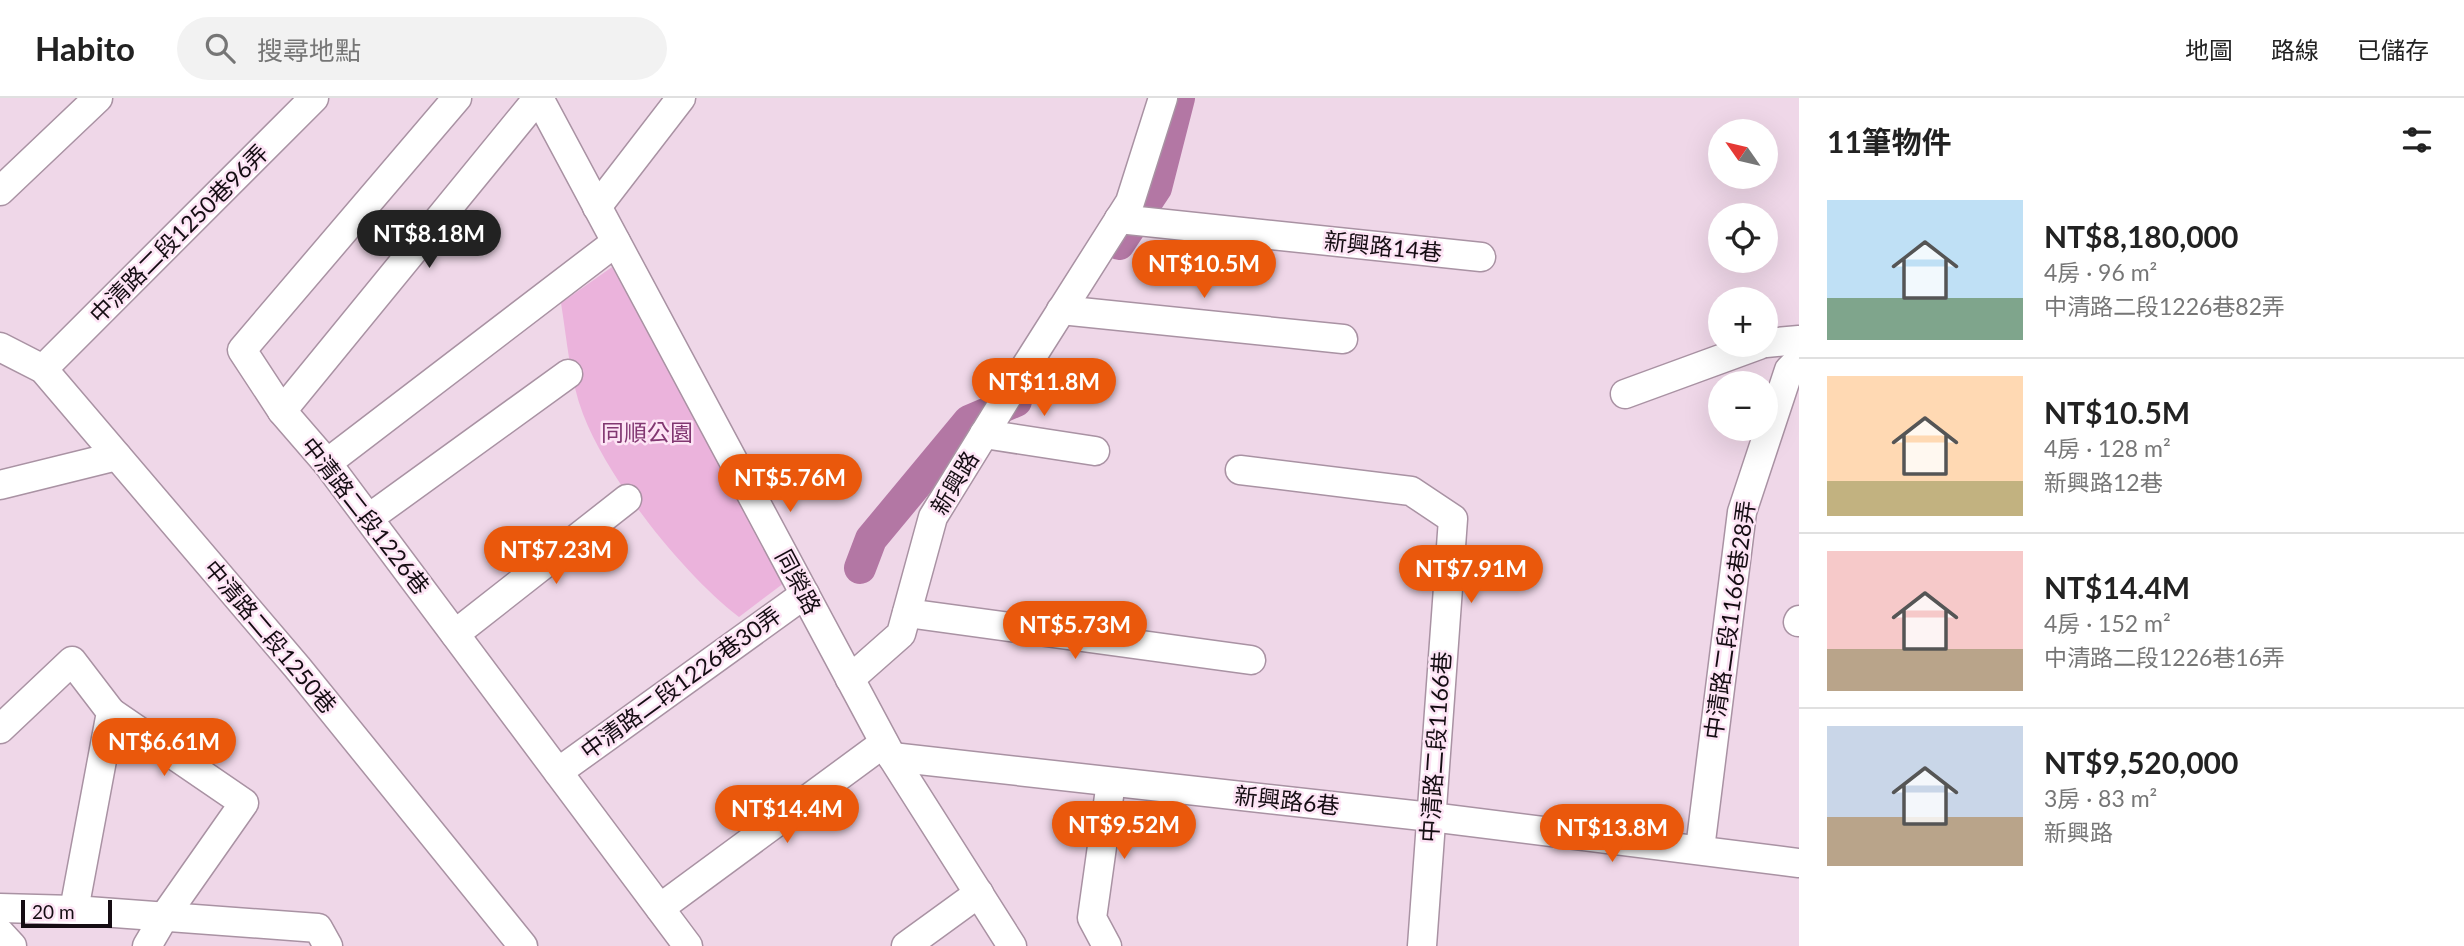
<!DOCTYPE html>
<html lang="zh-TW">
<head>
<meta charset="utf-8">
<style>
  :root { --surface:#fff; --page:#f2f2f2; --text:#222; --muted:#767676; --line:#e0e0e0; --accent:#ea580c }
  body { margin:0; font-family:Lato,"Noto Sans TC",sans-serif; background:var(--page); color:var(--text); height:100vh; display:flex; flex-direction:column; font-size:26px; white-space:nowrap }
  * { box-sizing:border-box; margin:0 }
  p { font-size:23px; color:var(--muted) }
  .icon { flex:none; width:38px; height:38px; fill:none; stroke:currentColor; stroke-width:2; stroke-linecap:round; stroke-linejoin:round }
  .map { position:relative; flex:1; overflow:hidden }
  .sheet { display:flex; flex-direction:column; background:var(--surface); width:665px }
  .sheet>* { flex:none }
  .needle { width:46px; rotate:304deg }
  .fabs { position:absolute; left:1708px; top:21px; display:grid; gap:14px }
  .fabs a { display:grid; place-items:center; width:70px; height:70px; border-radius:50%; background:var(--surface); box-shadow:0 7px 28px #0002; font-size:35px }
  .scale { position:absolute; left:21px; bottom:18px; width:91px; box-sizing:border-box; padding-left:7px; border:4px solid #150d13; border-top:0; font-size:19px; line-height:24px; white-space:nowrap; color:#150d13; -webkit-text-stroke:5px #fde4f5; paint-order:stroke }
  .price { position:absolute; translate:-50% -60px; padding:0 16px; border-radius:24px; background:var(--accent); color:#fff; font-size:23px; line-height:46px; filter:drop-shadow(0 2px 4px #0008) }
  .price::after { content:''; position:absolute; left:50%; top:42px; width:21px; height:16px; margin-left:-10px; background:inherit; clip-path:polygon(0 0,100% 0,50% 100%) }
  .price.selected { background:#222; color:#fff }
  ul { padding:0; list-style:none }
  li { display:flex; align-items:center; gap:21px; height:175px; padding:0 28px }
  li+li { border-top:2px solid var(--line) }
  li span { display:grid; place-items:center; flex:none; width:196px; height:140px; border-radius:0px; color:#555 }
  li>.icon { margin-inline-start:auto }
  span .icon { width:84px; height:84px; fill:#fffc; stroke-width:1 }
  li b { font-size:30px }
  h2 { display:flex; justify-content:space-between; align-items:center; height:84px; padding:0 28px; font-size:30px }
  header { display:flex; align-items:center; gap:42px; box-sizing:border-box; height:98px; padding:0 35px; background:var(--surface); border-bottom:2px solid var(--line) }
  header strong { font-size:33px }
  nav { display:flex; gap:38px; margin-inline-start:auto; font-size:24px }
  .search { width:490px; height:63px; background:var(--page); display:flex; align-items:center; gap:18px; box-sizing:border-box; padding:0 24px; border-radius:38px; color:var(--muted); font-size:26px }
  main { display:flex; flex:1; min-height:0 }
  .map>svg:first-child { display:block }
  .green { fill:#ebb3dc }
  .lines { fill:none; stroke-linecap:round; stroke-linejoin:round }
  .canal { stroke:#b377a4; stroke-width:32 }
  .minor-casing { stroke:#a992a3; stroke-width:31 }
  .minor { stroke:#fff; stroke-width:28 }
  .labels { text-anchor:middle; stroke-width:5; stroke-linejoin:round; paint-order:stroke }
  .street-label { font-size:23px; fill:#150d13; stroke:#fde4f5 }
  .park-label { font-size:23px; fill:#813771; stroke:#fde4f5 }
</style>
</head>
<body>
<header>
<strong>Habito</strong>
<div class="search"><svg class="icon" aria-label="search" viewBox="0 0 24 24"><circle cx="10" cy="10" r="6"/><path d="M15 15l6 6"/></svg>搜尋地點</div>
<nav><a>地圖</a><a>路線</a><a>已儲存</a></nav>
</header>
<main>
<div class="map">
<svg width="1799" height="848" viewBox="0 0 1799 848">
  <rect width="100%" height="100%" fill="#efd7e8"/>
  <path class="green" d="M612,169L784,485L739,519C684,477 608,382 583,316C570,282 567,242 561,205Z"/>
  <g class="lines">
    <g class="canal">
      <polyline points="1119,146 1156,90 1179,0"/>
      <polyline points="860,470 871,441 969,323 1016,303"/>
    </g>
    <g class="minor-casing">
      <g id="minor">
        <polyline points="457,0 242,252 282,313 327,365 688,848"/>
        <polyline points="539,0 892,659 1012,848"/>
        <polyline points="0,93 98,0"/>
        <polyline points="597,109 681,0"/>
        <polyline points="1119,121 1481,159"/>
        <polyline points="1061,212 1343,241"/>
        <polyline points="1766,245 1799,242"/>
        <polyline points="0,249 43,271 297,569 523,848"/>
        <polyline points="43,271 314,0"/>
        <polyline points="1625,296 1759,247"/>
        <polyline points="282,313 538,0"/>
        <polyline points="984,336 1095,353"/>
        <polyline points="327,365 616,144"/>
        <polyline points="1240,372 1411,393 1453,421 1422,848"/>
        <polyline points="0,387 117,358"/>
        <polyline points="369,420 568,276"/>
        <polyline points="907,515 1251,562"/>
        <polyline points="1798,524 1799,522"/>
        <polyline points="455,536 627,401"/>
        <polyline points="850,581 901,536 933,419 1026,268 1130,104 1163,0"/>
        <polyline points="111,614 244,705 164,819 147,848"/>
        <polyline points="0,631 72,563 111,614 74,812"/>
        <polyline points="892,659 1431,719 1799,765"/>
        <polyline points="558,674 805,496"/>
        <polyline points="1700,751 1742,414 1789,272 1799,262"/>
        <polyline points="0,810 74,812 318,830 328,848"/>
        <polyline points="660,810 884,645"/>
        <polyline points="0,835 12,848"/>
        <polyline points="906,848 979,795"/>
        <polyline points="1107,848 1092,820 1111,684"/>
      </g>
    </g>
    <use href="#minor" class="minor"/>
  </g>
  <g class="labels">
    <g class="street-label">
      <text transform="translate(179 136) rotate(-45)" y="8">中清路二段1250巷96弄</text>
      <text transform="translate(1383 149) rotate(6)" y="8">新興路14巷</text>
      <text transform="translate(955 385) rotate(-59)" y="8">新興路</text>
      <text transform="translate(365 418) rotate(52)" y="8">中清路二段1226巷</text>
      <text transform="translate(798 484) rotate(62)" y="8">同榮路</text>
      <text transform="translate(1730 522) rotate(-82)" y="8">中清路二段1166巷28弄</text>
      <text transform="translate(270 539) rotate(50)" y="8">中清路二段1250巷</text>
      <text transform="translate(681 585) rotate(-36)" y="8">中清路二段1226巷30弄</text>
      <text transform="translate(1436 649) rotate(-86)" y="8">中清路二段1166巷</text>
      <text transform="translate(1287 703) rotate(6)" y="8">新興路6巷</text>
    </g>
    <g class="park-label">
      <text x="647" y="343">同順公園</text>
    </g>
  </g>
</svg>
<div class="fabs">
<a><svg class="needle" viewBox="-14 -14 28 28"><path d="M0-13l5 13h-10z" fill="#e53935"/><path d="M0 13l5-13h-10z" fill="#767676"/></svg></a>
<a><svg class="icon" aria-label="locate" viewBox="0 0 24 24"><circle cx="12" cy="12" r="6"/><path d="M12 2v4M12 18v4M2 12h4M18 12h4"/></svg></a>
<a>+</a>
<a>−</a>
</div>
<div class="scale">20 m</div>
<b class="price selected" style="left:429px;top:172px">NT$8.18M</b>
<b class="price" style="left:1204px;top:202px">NT$10.5M</b>
<b class="price" style="left:1044px;top:320px">NT$11.8M</b>
<b class="price" style="left:790px;top:416px">NT$5.76M</b>
<b class="price" style="left:556px;top:488px">NT$7.23M</b>
<b class="price" style="left:1471px;top:507px">NT$7.91M</b>
<b class="price" style="left:1075px;top:563px">NT$5.73M</b>
<b class="price" style="left:164px;top:680px">NT$6.61M</b>
<b class="price" style="left:787px;top:747px">NT$14.4M</b>
<b class="price" style="left:1124px;top:763px">NT$9.52M</b>
<b class="price" style="left:1612px;top:766px">NT$13.8M</b>
</div>
<section class="sheet">
<h2>11筆物件<svg class="icon" aria-label="filters" viewBox="0 0 24 24"><path d="M4 7h16M4 17h16"/><circle cx="9" cy="7" r="2"/><circle cx="15" cy="17" r="2"/></svg></h2>
<ul>
<li><span style="background:linear-gradient(#bfe0f5 70%,#7fa58c 0)"><svg class="icon" aria-label="home" viewBox="0 0 24 24"><path d="M3 11l9-7 9 7M6 9v11h12V9"/></svg></span><div><b>NT$8,180,000</b><p>4房 · 96 m²</p><p>中清路二段1226巷82弄</p></div></li>
<li><span style="background:linear-gradient(#ffd9b3 75%,#c2b280 0)"><svg class="icon" aria-label="home" viewBox="0 0 24 24"><path d="M3 11l9-7 9 7M6 9v11h12V9"/></svg></span><div><b>NT$10.5M</b><p>4房 · 128 m²</p><p>新興路12巷</p></div></li>
<li><span style="background:linear-gradient(#f6c9c9 70%,#b9a48a 0)"><svg class="icon" aria-label="home" viewBox="0 0 24 24"><path d="M3 11l9-7 9 7M6 9v11h12V9"/></svg></span><div><b>NT$14.4M</b><p>4房 · 152 m²</p><p>中清路二段1226巷16弄</p></div></li>
<li><span style="background:linear-gradient(#c9d6e8 65%,#b9a48a 0)"><svg class="icon" aria-label="home" viewBox="0 0 24 24"><path d="M3 11l9-7 9 7M6 9v11h12V9"/></svg></span><div><b>NT$9,520,000</b><p>3房 · 83 m²</p><p>新興路</p></div></li>
</ul>
</section>
</main>
</body>
</html>
